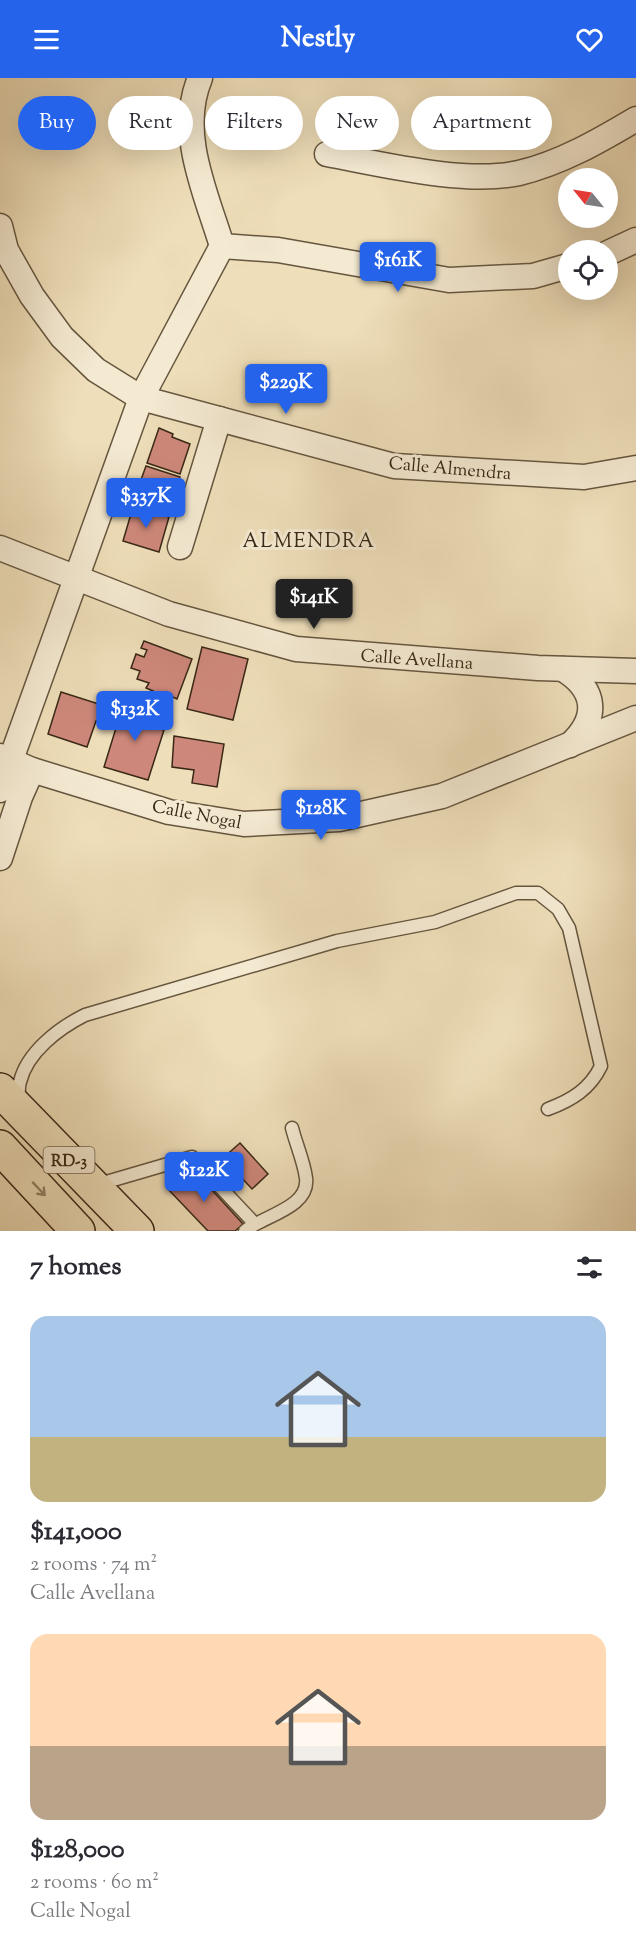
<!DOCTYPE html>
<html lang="en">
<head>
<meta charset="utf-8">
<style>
  :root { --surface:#fff; --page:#f2f2f3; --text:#2b2b33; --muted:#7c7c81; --accent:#2563eb }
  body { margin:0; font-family:"Sorts Mill Goudy",serif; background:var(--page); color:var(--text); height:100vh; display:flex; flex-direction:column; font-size:22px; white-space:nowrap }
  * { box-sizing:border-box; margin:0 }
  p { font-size:20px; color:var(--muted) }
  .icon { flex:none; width:33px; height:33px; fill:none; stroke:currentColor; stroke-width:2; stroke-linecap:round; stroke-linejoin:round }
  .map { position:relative; height:1153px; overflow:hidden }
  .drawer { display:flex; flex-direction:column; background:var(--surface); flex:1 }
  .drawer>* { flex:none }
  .hud { position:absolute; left:18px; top:18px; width:600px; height:54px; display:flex; gap:12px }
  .needle { width:39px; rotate:300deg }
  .controls { position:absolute; left:558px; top:90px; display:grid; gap:12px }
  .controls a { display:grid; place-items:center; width:60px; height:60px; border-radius:50%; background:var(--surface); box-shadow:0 6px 24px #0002; font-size:30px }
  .price { position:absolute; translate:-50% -51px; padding:0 14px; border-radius:6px; background:var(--accent); color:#fff; font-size:20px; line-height:39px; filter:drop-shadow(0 2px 3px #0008) }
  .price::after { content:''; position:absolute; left:50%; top:36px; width:18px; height:14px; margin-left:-9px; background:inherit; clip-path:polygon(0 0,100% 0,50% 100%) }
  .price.active { background:#222; color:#fff }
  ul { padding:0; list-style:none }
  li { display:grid; align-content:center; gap:12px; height:318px; padding:0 30px }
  li span { display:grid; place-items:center; height:186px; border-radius:18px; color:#555 }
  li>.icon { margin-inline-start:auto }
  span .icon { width:108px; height:108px; fill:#fffc; stroke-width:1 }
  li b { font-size:26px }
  h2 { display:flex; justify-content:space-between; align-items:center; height:72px; padding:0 30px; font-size:26px }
  .tag { padding:0 21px; border-radius:27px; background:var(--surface); box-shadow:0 6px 24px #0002; font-size:21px; line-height:54px }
  .tag.active { background:var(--accent); color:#fff }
  header { display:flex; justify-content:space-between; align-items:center; height:78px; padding:0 30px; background:var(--accent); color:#fff; font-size:27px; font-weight:700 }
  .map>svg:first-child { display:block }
  .building { fill:#ce887b; stroke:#392816; stroke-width:1.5 }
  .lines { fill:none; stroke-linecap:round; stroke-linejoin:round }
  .lane-casing { stroke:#66563f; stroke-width:15 }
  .street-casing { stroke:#66563f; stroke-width:27 }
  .primary-casing { stroke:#392816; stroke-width:36 }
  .lane { stroke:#f4ead2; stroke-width:12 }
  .street { stroke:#f4ead2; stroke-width:24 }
  .primary { stroke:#eedeb9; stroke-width:33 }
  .oneway { stroke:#948368 }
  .labels { text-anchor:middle; stroke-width:6; stroke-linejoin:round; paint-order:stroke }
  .shield { fill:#f4ead2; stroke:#71624e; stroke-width:1.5 }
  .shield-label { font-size:16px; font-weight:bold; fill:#392816 }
  .street-label { font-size:18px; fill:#392816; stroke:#f4ead2 }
  .neighbourhood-label { font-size:20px; letter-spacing:1.5px; fill:#392816; stroke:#f4ead2 }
</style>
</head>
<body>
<header><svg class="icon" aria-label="menu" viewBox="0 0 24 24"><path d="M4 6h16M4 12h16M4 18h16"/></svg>Nestly<svg class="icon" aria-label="heart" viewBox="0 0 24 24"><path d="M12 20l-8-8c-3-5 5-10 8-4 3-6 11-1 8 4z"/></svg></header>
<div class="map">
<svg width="636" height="1153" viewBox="0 0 636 1153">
  <rect width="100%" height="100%" fill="#eedeb9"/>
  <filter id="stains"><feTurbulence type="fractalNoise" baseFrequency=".00333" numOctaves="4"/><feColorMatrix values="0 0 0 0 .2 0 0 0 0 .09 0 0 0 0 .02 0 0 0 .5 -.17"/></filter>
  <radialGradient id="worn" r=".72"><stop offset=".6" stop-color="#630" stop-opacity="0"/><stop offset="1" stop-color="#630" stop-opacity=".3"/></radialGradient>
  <g class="building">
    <polygon points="159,350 173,356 172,359 190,366 180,396 147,385"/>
    <polygon points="146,388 180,399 166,433 134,421"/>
    <polygon points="133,429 169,439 159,474 123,463"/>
    <polygon points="144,563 192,581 177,621 166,616 164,620 152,615 153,613 146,610 149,605 137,601 140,593 131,590 136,576 144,579 147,572 141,570"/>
    <polygon points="202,569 248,581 233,642 187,631"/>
    <polygon points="61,614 105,628 100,644 96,643 87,669 48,656"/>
    <polygon points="124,624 164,637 160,651 164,652 148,702 104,689"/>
    <polygon points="174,658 224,666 217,709 192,705 194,692 172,689"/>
    <polygon points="240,1065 268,1096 252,1111 223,1080"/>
    <polygon points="190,1088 243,1146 235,1153 208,1153 167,1110"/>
  </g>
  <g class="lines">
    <g class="lane-casing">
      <g id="lane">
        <path d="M19,1024C19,1018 18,1010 20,1004C27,974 59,950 85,937L337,863L435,844L516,815H538L558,831L569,850L601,988C590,1011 572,1022 548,1031"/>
        <polyline points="96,1107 192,1079 254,1145"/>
        <path d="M245,1153C262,1138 310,1130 306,1100C304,1084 296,1066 292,1050"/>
      </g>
    </g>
    <g class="street-casing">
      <g id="street">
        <path d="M200,0C177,55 206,115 222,168"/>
        <path d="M327,76C381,86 466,107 519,95C561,85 599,63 636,41"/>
        <polyline points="0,148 6,172 32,218 62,259 96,292 141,320 394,388 584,399 636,390"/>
        <polyline points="222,168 278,172 449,202 533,198 568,188"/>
        <polyline points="608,175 636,162"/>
        <polyline points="180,469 219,341"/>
        <polyline points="0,470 169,536 296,571 538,590 636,593"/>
        <path d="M563,591C597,612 599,640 570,667"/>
        <polyline points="0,678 32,692 169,734 244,746 339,741 442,718 636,640"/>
        <polyline points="0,712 141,320 222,168"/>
        <polyline points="0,780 20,719 32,692"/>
      </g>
    </g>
    <g class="primary-casing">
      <g id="primary">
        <polyline points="0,1012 137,1153"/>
        <polyline points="0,1069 78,1153"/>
      </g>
    </g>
    <use href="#lane" class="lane"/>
    <use href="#street" class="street"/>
    <use href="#primary" class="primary"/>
  </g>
  <defs><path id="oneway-shaft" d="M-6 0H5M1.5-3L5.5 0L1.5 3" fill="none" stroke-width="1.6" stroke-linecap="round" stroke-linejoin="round" transform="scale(1.5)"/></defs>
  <use class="oneway" href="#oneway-shaft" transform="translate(39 1111) rotate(47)"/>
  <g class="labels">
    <rect class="shield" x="43.5" y="1069" width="51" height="26" rx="4.5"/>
    <g class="shield-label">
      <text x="69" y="1088">RD-3</text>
    </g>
    <g class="street-label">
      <text transform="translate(450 390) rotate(5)" y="6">Calle Almendra</text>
      <text transform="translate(417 581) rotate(4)" y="6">Calle Avellana</text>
      <text transform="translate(197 736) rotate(11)" y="6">Calle Nogal</text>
    </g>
    <g class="neighbourhood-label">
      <text x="309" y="469">ALMENDRA</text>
    </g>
  </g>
  <rect width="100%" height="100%" filter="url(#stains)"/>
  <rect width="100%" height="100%" fill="url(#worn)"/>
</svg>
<div class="controls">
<a><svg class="needle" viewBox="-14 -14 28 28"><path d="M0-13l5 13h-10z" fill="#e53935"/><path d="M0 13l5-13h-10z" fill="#7c7c81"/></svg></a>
<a><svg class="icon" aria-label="locate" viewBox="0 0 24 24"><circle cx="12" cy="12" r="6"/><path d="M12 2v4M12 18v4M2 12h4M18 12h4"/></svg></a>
</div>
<b class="price" style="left:398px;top:215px">$161K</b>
<b class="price" style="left:286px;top:337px">$229K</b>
<b class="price" style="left:146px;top:451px">$337K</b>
<b class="price active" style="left:314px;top:552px">$141K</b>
<b class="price" style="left:135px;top:664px">$132K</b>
<b class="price" style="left:321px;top:763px">$128K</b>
<b class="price" style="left:204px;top:1125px">$122K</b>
<div class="hud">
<a class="tag active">Buy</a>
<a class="tag">Rent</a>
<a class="tag">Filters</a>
<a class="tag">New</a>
<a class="tag">Apartment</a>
</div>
</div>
<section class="drawer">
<h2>7 homes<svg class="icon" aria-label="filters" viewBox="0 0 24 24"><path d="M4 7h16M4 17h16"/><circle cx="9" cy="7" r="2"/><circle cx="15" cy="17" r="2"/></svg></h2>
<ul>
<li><span style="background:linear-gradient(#a9c7e8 65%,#c2b280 0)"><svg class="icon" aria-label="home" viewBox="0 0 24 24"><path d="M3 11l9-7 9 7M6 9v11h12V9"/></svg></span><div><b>$141,000</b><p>2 rooms · 74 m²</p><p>Calle Avellana</p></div></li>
<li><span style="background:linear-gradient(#ffd9b3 60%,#b9a48a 0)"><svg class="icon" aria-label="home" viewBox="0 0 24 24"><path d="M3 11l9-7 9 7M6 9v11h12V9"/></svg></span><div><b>$128,000</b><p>2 rooms · 60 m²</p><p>Calle Nogal</p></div></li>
</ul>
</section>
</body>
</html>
